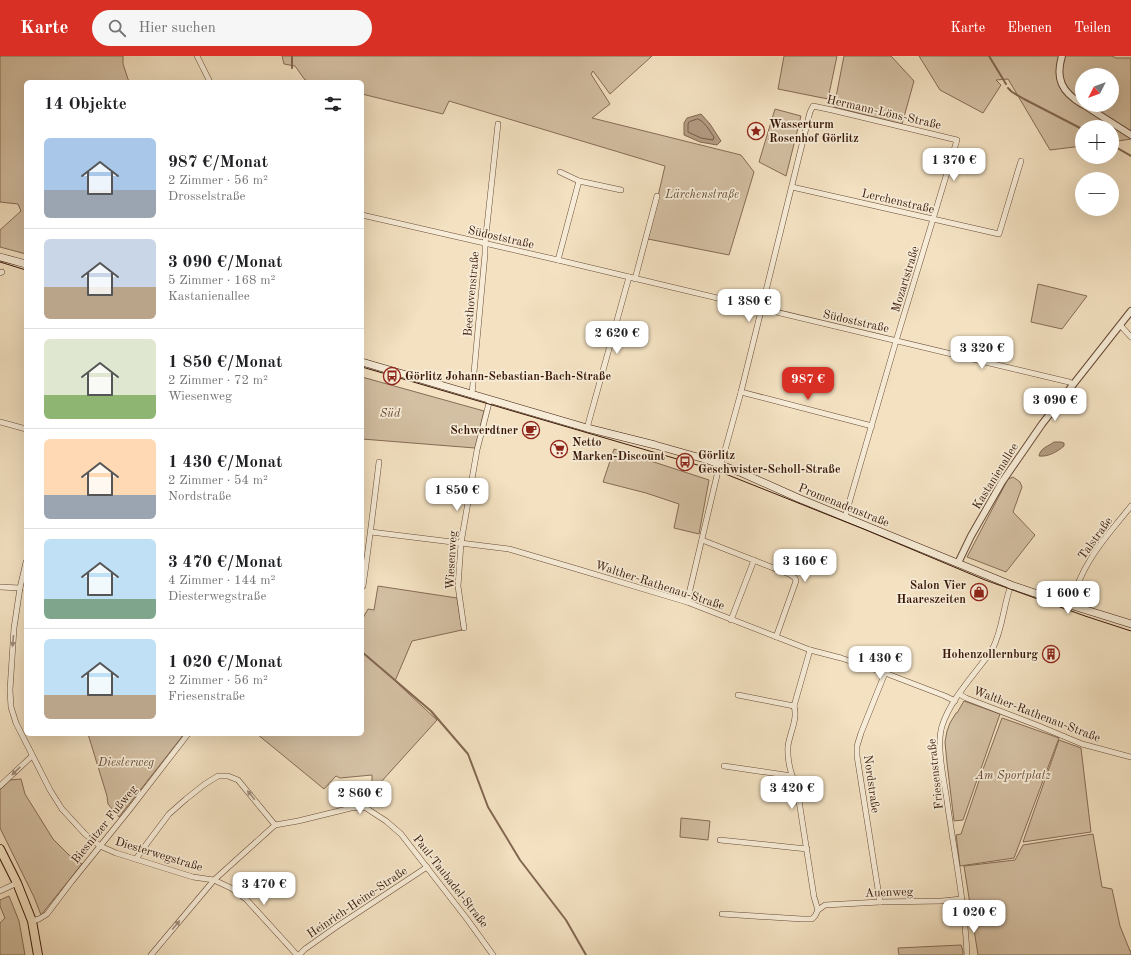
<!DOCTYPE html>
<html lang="de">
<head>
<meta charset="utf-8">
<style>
  :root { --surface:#fff; --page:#f6f6f6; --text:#202124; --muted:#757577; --line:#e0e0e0; --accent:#d93025 }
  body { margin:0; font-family:"Old Standard TT",serif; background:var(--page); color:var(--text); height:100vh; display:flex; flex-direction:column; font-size:15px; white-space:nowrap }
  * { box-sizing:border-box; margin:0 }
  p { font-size:13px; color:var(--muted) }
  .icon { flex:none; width:22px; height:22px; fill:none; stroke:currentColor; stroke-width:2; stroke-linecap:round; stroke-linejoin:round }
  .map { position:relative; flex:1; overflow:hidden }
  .sheet { position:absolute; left:24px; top:24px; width:340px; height:656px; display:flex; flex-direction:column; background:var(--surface); border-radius:6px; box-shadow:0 4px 16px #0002 }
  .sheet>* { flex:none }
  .needle { width:26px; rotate:228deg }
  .buttons { position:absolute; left:1075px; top:12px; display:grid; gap:8px }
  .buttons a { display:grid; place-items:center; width:44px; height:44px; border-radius:50%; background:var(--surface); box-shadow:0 4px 16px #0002; font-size:20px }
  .price { position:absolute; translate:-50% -34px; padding:0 9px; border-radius:8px; background:#fff; color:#222; font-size:13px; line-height:26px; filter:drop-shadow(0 1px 2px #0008) }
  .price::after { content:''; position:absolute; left:50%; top:24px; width:12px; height:9px; margin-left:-6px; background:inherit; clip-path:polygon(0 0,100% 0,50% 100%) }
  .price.on { background:var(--accent); color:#fff }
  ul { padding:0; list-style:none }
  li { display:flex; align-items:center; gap:12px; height:100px; padding:0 20px }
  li+li { border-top:1px solid var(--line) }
  li span { display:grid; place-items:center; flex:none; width:112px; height:80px; border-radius:6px; color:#555 }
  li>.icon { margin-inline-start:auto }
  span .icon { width:48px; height:48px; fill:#fffc; stroke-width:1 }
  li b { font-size:17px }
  h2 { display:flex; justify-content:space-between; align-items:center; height:48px; padding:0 20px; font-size:17px }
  header { display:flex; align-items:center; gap:24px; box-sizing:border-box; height:56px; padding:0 20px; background:var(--accent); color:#fff }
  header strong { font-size:19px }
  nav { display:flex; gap:22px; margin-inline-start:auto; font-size:14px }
  .search { width:280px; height:36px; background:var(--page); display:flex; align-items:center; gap:10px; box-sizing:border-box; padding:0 14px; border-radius:22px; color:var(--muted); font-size:15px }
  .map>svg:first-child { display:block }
  .green { fill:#d3bfa2; stroke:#866b55; fill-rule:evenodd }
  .water { fill:#b39c82; stroke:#826751 }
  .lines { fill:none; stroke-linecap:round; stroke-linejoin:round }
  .shore { stroke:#765a45; stroke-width:1 }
  .stream { stroke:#826751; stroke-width:2 }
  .minor-casing { stroke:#674a36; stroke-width:6 }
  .tertiary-casing { stroke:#674a36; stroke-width:8 }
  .secondary-casing { stroke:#381708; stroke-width:8 }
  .primary-casing { stroke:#381708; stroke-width:10 }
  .minor { stroke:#f7ecd7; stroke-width:5 }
  .tertiary { stroke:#f7ecd7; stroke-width:6 }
  .secondary { stroke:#f7ecd7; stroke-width:7 }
  .primary { stroke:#f3e1c1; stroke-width:8 }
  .tram { stroke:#381708; stroke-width:1 }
  .oneway { fill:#a18c7a }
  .labels { text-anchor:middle; stroke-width:3.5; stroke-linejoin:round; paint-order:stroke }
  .street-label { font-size:12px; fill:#381708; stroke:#f7ecd7 }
  .poi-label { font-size:12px; font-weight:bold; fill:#381708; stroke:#f7ecd7; text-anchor:start }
  .park-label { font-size:12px; font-style:italic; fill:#664936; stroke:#f7ecd7 }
</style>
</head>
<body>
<header>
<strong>Karte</strong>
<div class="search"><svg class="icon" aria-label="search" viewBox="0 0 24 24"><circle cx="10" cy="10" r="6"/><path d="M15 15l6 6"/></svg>Hier suchen</div>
<nav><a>Karte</a><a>Ebenen</a><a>Teilen</a></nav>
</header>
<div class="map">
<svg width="1131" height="899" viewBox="0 0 1131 899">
  <rect width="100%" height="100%" fill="#f3e1c1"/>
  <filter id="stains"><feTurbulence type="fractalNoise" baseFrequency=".005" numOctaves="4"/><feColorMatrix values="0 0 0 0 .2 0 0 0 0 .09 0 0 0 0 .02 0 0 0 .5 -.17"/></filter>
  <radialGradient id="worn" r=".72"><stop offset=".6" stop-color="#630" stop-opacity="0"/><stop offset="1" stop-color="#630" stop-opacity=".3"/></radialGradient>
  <g class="green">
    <polygon points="0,0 123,0 123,8 129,26 26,26 26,198 0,191 0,174 21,155 18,148 0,146"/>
    <polygon points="282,0 652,0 610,38 593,15 591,18 610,48 592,62 741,99 754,116 729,199 648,183 665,110 449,45 443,58 362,38 362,26 315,26 305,24 295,10 284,8"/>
    <polygon points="784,0 837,0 828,43 778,33"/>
    <polygon points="844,0 891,0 914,25 902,68 834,51"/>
    <path d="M919,0H1112L1116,2H1131V83L1112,86V71H1082V90L1050,94L1008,23L996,24L1001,29L983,57L940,34ZM1082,19H1112V49H1082Z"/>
    <polygon points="775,53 801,60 786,120 759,106"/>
    <polygon points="1038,228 1087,240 1062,273 1031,266"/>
    <polygon points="362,321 484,355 475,392 362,383"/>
    <polygon points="614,393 709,424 699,478 674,472 679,448 646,437 603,426"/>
    <polygon points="1013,421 1020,426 1022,431 1013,456 1035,479 1006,516 967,501 1008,423"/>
    <polygon points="378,530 457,542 462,574 412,585 395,625 437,664 372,736 372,719 340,722 336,720 324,733 257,678 362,678 362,564 368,553 374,554"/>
    <polygon points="964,645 1000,658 963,764 954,765 947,707 945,686 947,675 950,667 956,657 957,657"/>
    <polygon points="1002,662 1059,682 1014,802 960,810 956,779 961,778 982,716"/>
    <polygon points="88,678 183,678 181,682 119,761 108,748 107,740"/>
    <polygon points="1059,684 1081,692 1091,776 1023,786"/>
    <polygon points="21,723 25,738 53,783 72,802 82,808 41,859 34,841 0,772 0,733 10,724"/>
    <polygon points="681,762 710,765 708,784 680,781"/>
    <polygon points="1093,778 1102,831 1112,833 1120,870 1130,895 1131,895 1131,899 978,899 964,810 1015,804 1023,789"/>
    <polygon points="9,840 19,865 25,899 0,899 0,867 5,862 0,850 0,844"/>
    <polygon points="961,889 963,895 963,899 899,899 898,892"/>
  </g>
  <g class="water">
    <polygon points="701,58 710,68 721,85 717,89 700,86 684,79 684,67 687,62"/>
    <path d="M1054,386H1061L1064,387V390C1057,396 1048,401 1039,400C1040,392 1049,390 1054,386Z"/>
  </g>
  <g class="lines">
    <path class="shore" d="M698,63C705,66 709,74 714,81L713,84L701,82L688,76V68L689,66Z"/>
    <g class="stream">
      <polyline points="989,0 1006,28"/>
      <polyline points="292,12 292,0"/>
      <polyline points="1008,32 1012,36 1024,43 1082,73"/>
      <polyline points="1112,89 1131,100"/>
      <polyline points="362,596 431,655 468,698 488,751 520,804 566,864 586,899"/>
    </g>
    <g class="minor-casing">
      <g id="minor">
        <polyline points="197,0 210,26"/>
        <polyline points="560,116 579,125"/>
        <polyline points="792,131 999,178 1021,105"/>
        <polyline points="362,159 558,204 1069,326 1073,328"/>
        <polyline points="558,204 579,125 621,134"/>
        <polyline points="0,217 2,216"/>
        <polyline points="635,223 657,140"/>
        <polyline points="1120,269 1131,281"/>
        <polyline points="741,336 872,370"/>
        <polyline points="472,338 485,198 485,188 498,68"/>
        <polyline points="0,366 26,373"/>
        <polyline points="587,372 629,221"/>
        <polyline points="371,476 509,493 577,513 687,546 810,594 841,602 885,617 945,640 955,645"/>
        <polyline points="702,484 789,518 795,522 796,525 776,581"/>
        <polyline points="26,506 20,532 14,572 10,634 11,651 16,667 50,734 62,753 85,778 100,790 116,797 193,821 214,824 231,832 246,843 297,899"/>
        <path d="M363,530C369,489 374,447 379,406"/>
        <polyline points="0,531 20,532"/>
        <polyline points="687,546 718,415 722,405 741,336 810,56 813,50 832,54 957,84 896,285 845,461"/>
        <path d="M1070,549C1075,534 1081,518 1090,504C1101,485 1117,468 1131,450"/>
        <polyline points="731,564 754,504"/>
        <polyline points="464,572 458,530 461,487 477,394 490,343"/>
        <polyline points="959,638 966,642 1039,670 1082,688 1131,701"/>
        <polyline points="738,639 794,650"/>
        <path d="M794,650C798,663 790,676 788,690C787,704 791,719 797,732L814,841L818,854"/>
        <polyline points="794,650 810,594"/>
        <polyline points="724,710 792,720"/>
        <polyline points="0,730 32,700"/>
        <polyline points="275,769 298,765 351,752 361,751 366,752 386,765 401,778 467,863 493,899"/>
        <polyline points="720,784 807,793"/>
        <polyline points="136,803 148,786 169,758 186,743 205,728 218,720 228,720 238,724 275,769"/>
        <polyline points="0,835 17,827"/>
        <polyline points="880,846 857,700 857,690 861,677 885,617"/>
        <polyline points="722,858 802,863 812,863 815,860 818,854 825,849 880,846 942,845 961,843"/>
        <polyline points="32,865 39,863 47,858 72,825 130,753 188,678"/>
        <polyline points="151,899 214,824 275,769"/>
        <polyline points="299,899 305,893 336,871 427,811"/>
        <path d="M967,899C965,849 954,795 947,745C944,724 936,690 942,670C951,642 976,617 992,594C1003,573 1003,550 1011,529"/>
      </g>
    </g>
    <g class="tertiary-casing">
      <g id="tertiary">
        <path d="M1062,0C1055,23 1062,36 1082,48"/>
        <polyline points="1084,49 1131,79"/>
        <polyline points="958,507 971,480 1002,426 1042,368 1131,255"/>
      </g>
    </g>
    <g class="secondary-casing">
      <g id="secondary">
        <polyline points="0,201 26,208"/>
        <polyline points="362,306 587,372 655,389 708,404 742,417 798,442 1011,529 1070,549 1131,568"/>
      </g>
    </g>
    <g class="primary-casing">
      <polyline id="primary" points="0,793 17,827 32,865 38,899"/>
    </g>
    <use href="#minor" class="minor"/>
    <use href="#tertiary" class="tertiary"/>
    <use href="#secondary" class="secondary"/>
    <use href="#primary" class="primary"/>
    <g class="tram">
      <polyline points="0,206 26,214"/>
      <polyline points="362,311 718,415 866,474 985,524 1085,560 1131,575"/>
    </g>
  </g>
  <defs><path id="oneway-solid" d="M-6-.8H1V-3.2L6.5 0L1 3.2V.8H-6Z"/></defs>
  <g class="oneway">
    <use href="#oneway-solid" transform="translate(13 585) rotate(95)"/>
    <use href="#oneway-solid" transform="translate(16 715) rotate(137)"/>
    <use href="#oneway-solid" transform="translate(251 739) rotate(-129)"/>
    <use href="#oneway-solid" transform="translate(176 869) rotate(-50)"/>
  </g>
  <defs>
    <g id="sight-ring" transform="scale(0.9)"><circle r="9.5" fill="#f7ecd7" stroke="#8f2418" stroke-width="1.5"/><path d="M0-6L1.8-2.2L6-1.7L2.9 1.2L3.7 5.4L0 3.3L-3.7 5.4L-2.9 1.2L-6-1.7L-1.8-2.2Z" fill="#8f2418"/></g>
    <g id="bus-ring" transform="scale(0.9)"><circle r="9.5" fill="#f7ecd7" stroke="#8f2418" stroke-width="1.5"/><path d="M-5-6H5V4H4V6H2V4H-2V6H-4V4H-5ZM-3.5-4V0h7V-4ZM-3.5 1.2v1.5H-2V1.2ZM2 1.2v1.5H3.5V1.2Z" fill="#8f2418"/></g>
    <g id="cafe-ring" transform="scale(0.9)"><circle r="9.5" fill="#f7ecd7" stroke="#8f2418" stroke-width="1.5"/><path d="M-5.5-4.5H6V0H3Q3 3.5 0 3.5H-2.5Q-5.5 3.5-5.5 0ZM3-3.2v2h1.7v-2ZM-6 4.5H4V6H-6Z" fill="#8f2418"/></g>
    <g id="supermarket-ring" transform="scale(0.9)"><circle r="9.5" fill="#f7ecd7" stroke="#8f2418" stroke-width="1.5"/><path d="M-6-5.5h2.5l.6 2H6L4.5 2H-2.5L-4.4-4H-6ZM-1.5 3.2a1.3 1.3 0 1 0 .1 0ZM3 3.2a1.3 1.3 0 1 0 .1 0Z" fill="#8f2418"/></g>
    <g id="shop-ring" transform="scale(0.9)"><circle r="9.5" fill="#f7ecd7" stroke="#8f2418" stroke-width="1.5"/><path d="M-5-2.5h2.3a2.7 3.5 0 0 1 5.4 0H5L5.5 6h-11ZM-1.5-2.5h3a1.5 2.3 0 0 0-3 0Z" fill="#8f2418"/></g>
    <g id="building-ring" transform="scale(0.9)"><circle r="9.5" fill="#f7ecd7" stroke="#8f2418" stroke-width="1.5"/><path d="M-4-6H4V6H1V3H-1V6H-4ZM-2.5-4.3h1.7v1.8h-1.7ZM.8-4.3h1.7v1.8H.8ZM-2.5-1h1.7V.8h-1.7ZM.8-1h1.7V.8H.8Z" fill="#8f2418"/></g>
  </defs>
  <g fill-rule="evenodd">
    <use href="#sight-ring" x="756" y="75"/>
    <use href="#bus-ring" x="392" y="320"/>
    <use href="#cafe-ring" x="531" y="374"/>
    <use href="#supermarket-ring" x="559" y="393"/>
    <use href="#bus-ring" x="685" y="406"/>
    <use href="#shop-ring" x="979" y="536"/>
    <use href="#building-ring" x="1051" y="598"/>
  </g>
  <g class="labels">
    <g class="street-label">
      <text transform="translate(884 56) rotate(13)" y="4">Hermann-Löns-Straße</text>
      <text transform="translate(898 145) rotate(13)" y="4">Lerchenstraße</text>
      <text transform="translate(501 181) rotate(13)" y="4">Südoststraße</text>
      <text transform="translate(905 223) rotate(-73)" y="4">Mozartstraße</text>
      <text transform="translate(471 238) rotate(-85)" y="4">Beethovenstraße</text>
      <text transform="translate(856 265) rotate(13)" y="4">Südoststraße</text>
      <text transform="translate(995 420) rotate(-58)" y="4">Kastanienallee</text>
      <text transform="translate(844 449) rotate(22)" y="4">Promenadenstraße</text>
      <text transform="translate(1095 482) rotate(-54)" y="4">Talstraße</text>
      <text transform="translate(451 504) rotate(-87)" y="4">Wiesenweg</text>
      <text transform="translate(660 529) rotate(18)" y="4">Walther-Rathenau-Straße</text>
      <text transform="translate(1037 658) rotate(21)" y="4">Walther-Rathenau-Straße</text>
      <text transform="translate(935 718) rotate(-96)" y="4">Friesenstraße</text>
      <text transform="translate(872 728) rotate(82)" y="4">Nordstraße</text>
      <text transform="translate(104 768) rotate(-51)" y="4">Biesnitzer Fußweg</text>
      <text transform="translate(159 798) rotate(17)" y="4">Diesterwegstraße</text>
      <text transform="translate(451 825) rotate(52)" y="4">Paul-Taubadel-Straße</text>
      <text transform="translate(889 836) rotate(-2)" y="4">Auenweg</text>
      <text transform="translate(357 846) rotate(-34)" y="4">Heinrich-Heine-Straße</text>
    </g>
    <g class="poi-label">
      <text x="769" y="72">Wasserturm<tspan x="769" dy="14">Rosenhof Görlitz</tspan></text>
      <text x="405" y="324">Görlitz Johann-Sebastian-Bach-Straße</text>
      <text x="518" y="378" text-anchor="end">Schwerdtner</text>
      <text x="572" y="390">Netto<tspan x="572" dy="14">Marken-Discount</tspan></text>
      <text x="698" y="403">Görlitz<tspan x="698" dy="14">Geschwister-Scholl-Straße</tspan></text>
      <text x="966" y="533" text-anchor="end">Salon Vier<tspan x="966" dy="14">Haareszeiten</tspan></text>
      <text x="1038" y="602" text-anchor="end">Hohenzollernburg</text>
    </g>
    <g class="park-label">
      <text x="702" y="142">Lärchenstraße</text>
      <text x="390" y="361">Süd</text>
      <text x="126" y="710">Diesterweg</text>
      <text x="1013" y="723">Am Sportplatz</text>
    </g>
  </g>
  <rect width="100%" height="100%" filter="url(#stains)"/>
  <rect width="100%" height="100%" fill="url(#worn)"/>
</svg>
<div class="buttons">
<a><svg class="needle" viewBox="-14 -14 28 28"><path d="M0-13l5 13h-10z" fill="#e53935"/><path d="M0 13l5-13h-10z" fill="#757577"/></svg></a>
<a>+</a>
<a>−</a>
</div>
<b class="price" style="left:954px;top:126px">1 370 €</b>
<b class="price" style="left:749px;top:267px">1 380 €</b>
<b class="price" style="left:617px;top:299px">2 620 €</b>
<b class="price" style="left:982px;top:314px">3 320 €</b>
<b class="price on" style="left:808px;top:345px">987 €</b>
<b class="price" style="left:1055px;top:366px">3 090 €</b>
<b class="price" style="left:457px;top:456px">1 850 €</b>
<b class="price" style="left:805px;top:527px">3 160 €</b>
<b class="price" style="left:1068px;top:559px">1 600 €</b>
<b class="price" style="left:880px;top:624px">1 430 €</b>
<b class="price" style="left:792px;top:754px">3 420 €</b>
<b class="price" style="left:360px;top:759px">2 860 €</b>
<b class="price" style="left:264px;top:850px">3 470 €</b>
<b class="price" style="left:974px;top:878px">1 020 €</b>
<section class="sheet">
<h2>14 Objekte<svg class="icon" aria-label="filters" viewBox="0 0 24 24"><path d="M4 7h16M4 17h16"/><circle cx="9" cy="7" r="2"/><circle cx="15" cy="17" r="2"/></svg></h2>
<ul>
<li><span style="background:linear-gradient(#a9c7e8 65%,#9aa5b1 0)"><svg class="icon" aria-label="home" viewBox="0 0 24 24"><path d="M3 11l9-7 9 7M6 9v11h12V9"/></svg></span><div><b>987 €/Monat</b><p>2 Zimmer · 56 m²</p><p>Drosselstraße</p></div></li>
<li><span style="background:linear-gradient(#c9d6e8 60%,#b9a48a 0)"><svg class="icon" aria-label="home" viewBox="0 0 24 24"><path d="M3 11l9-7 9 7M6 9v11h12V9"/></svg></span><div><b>3 090 €/Monat</b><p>5 Zimmer · 168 m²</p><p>Kastanienallee</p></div></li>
<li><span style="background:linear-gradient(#dfe7d0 70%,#8fb573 0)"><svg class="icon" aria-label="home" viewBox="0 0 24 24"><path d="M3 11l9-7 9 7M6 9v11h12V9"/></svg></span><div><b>1 850 €/Monat</b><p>2 Zimmer · 72 m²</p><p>Wiesenweg</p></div></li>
<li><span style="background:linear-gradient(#ffd9b3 70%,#9aa5b1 0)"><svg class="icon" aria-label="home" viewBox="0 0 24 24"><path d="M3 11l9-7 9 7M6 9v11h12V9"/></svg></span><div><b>1 430 €/Monat</b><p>2 Zimmer · 54 m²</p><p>Nordstraße</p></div></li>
<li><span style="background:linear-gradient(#bfe0f5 75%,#7fa58c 0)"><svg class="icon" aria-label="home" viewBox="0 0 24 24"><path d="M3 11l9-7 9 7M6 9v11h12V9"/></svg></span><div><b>3 470 €/Monat</b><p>4 Zimmer · 144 m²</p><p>Diesterwegstraße</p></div></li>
<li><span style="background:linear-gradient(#bfe0f5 70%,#b9a48a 0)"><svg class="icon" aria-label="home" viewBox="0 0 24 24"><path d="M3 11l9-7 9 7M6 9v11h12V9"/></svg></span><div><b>1 020 €/Monat</b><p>2 Zimmer · 56 m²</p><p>Friesenstraße</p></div></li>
</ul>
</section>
</div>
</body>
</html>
